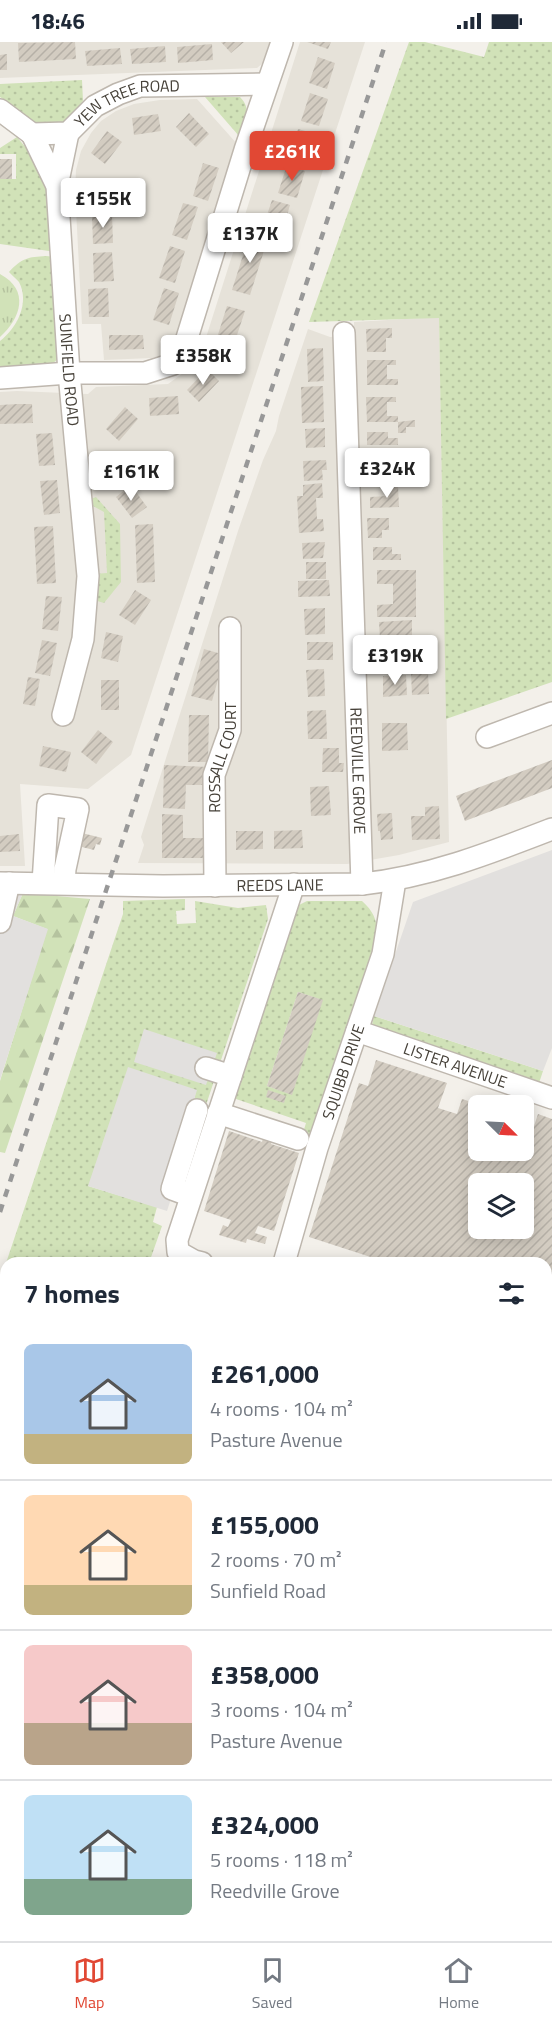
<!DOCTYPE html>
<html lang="en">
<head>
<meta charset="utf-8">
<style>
  :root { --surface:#fff; --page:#f2f2f3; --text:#1f2937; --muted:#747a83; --line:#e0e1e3; --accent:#e14834 }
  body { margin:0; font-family:"Titillium Web",sans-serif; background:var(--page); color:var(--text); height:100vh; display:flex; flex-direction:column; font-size:22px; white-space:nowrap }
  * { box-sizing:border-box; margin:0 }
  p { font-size:20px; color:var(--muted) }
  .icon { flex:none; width:33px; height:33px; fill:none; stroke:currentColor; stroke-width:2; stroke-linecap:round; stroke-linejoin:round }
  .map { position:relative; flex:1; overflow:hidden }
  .drawer { position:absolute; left:0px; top:1215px; width:552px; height:684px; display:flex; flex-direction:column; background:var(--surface); border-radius:18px 18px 0 0; box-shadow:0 3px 15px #0003 }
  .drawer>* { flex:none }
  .needle { width:39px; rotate:114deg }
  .tools { position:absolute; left:468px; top:1053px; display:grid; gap:12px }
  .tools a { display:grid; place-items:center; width:66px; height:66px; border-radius:9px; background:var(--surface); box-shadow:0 3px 15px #0003; font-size:30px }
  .price { position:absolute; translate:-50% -51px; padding:0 14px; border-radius:6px; background:#fff; color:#222; font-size:20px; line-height:39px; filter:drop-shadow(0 2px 3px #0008) }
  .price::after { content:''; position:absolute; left:50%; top:36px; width:18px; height:14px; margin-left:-9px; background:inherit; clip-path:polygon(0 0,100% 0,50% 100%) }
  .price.current { background:var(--accent); color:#fff }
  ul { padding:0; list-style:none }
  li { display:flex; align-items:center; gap:18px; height:150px; padding:0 24px }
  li+li { border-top:2px solid var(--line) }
  li span { display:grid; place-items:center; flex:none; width:168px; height:120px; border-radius:9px; color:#555 }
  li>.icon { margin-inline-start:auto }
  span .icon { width:72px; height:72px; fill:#fffc; stroke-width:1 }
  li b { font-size:26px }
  h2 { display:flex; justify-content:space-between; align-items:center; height:72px; padding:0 24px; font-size:26px }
  .status { display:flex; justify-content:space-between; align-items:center; height:42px; padding:0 30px; background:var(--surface); direction:ltr }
  .status svg { height:16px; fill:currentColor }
  .menu { display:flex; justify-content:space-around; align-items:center; height:84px; border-top:2px solid var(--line); background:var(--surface); font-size:16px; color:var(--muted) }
  .menu a { display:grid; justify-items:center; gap:3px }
  .menu .current { color:var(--accent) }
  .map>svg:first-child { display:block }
  .residential { fill:#e6e2d9 }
  .grass { fill:url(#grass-dots); fill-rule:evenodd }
  .forest { fill:url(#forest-firs) }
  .park { fill:url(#park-tufts) }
  .parking { fill:#e2e0de }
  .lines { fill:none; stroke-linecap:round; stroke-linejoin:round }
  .river { stroke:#aed2e8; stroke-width:27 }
  .building { fill:url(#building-hatch); fill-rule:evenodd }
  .minor-casing { stroke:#beb7ae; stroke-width:24 }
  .minor { stroke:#fff; stroke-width:21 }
  .rail { stroke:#989898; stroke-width:4.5; stroke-dasharray:8 8; stroke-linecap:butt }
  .labels { text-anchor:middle; stroke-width:4.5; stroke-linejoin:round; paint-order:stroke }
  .street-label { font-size:16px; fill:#464139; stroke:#fff }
</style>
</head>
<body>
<div class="status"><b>18:46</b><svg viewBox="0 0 49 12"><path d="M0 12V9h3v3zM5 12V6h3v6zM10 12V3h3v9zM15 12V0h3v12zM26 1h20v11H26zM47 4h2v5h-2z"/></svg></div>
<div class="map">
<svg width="552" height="1899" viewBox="0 0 552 1899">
  <defs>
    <pattern id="grass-dots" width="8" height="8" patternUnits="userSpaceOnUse" patternTransform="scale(1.5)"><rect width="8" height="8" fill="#d1e2b8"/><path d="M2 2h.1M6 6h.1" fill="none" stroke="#b5c39f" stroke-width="1.8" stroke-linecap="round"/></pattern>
    <pattern id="forest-firs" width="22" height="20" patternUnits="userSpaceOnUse" patternTransform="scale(1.5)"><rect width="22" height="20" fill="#d1e2b8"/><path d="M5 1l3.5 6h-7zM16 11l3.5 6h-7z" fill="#b5c39f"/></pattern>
    <pattern id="park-tufts" width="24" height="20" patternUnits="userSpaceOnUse" patternTransform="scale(1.5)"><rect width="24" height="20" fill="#d1e2b8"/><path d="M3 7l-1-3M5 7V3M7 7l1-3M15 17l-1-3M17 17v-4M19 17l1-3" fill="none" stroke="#b5c39f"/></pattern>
    <pattern id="building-hatch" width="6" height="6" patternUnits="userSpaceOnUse" patternTransform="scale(1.5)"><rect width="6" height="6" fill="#d3ccc1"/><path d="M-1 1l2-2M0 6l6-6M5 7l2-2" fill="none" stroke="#b6b0a7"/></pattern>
  </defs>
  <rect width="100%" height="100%" fill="#f3f0ea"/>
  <g class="residential">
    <polygon points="0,0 270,0 263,21 257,26 0,36"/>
    <polygon points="300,0 365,0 131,713 88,747 20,742 25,824 0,824 0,350 17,349 88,352 96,345 168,342 190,326 203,305"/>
    <polygon points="197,57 238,103 175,301 162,313 152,316 104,318 101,282 82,282 75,148 76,128 81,109 91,91 101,79 116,69 134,62 160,58"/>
    <polygon points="439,275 449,800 399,813 347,822 138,821 144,803 141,795 238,489 263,418 276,389 279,374 308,287 330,295 354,293 354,280"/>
  </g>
  <g class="grass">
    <polygon points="409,0 425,0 484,15 489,0 552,0 552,640 446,677 439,276 309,280"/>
    <path d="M82,38L83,59L62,84C28,87 26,71 0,55V42Z"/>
    <path d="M205,55H240C253,68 244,79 239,94Z"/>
    <polygon points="17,95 31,112 47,142 56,210 0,202 0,137 16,137 16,112 0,112 0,106"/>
    <path d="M46,214L56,215L60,315L51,323L0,329V299C17,286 30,261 19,240C16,237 12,233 9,230C22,216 28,215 46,214Z"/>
    <polygon points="96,455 120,482 121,540 104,561 94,558 94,532 107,531 104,470 93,464 91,457"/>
    <polygon points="185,857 185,868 176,869 177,882 196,881 195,859 238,866 266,863 268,877 206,1063 194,1059 196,1048 88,1144 157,1165 153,1180 162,1184 149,1221 6,1221 6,1372 0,1388 0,1239 123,872 123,859"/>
    <path d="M307,859H362C381,876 378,890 373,912L310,1098L302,1094L306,1081L236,1057L234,1047L299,863ZM298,950L322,958L291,1052L267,1044Z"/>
    <polygon points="374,974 543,1029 538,1044 371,988"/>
    <polygon points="552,1330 552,1660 546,1680 546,1336"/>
    <polygon points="0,1412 6,1414 6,1893 484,1893 482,1899 0,1899"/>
    <polygon points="552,1694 552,1812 546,1831 546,1717"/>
    <polygon points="552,1816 552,1899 528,1899 530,1893 546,1893 546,1837"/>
  </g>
  <polygon class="forest" points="23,851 90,857 5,1111 0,1110 0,1039 47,887 13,874"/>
  <path class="park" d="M0,232C30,248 21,276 0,295Z"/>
  <g class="parking">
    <polygon points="552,808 552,1006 543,1029 374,974 413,860"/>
    <polygon points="0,850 23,851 13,874 48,887 0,1038"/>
    <polygon points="144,987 217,1011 206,1043 134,1020"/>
    <polygon points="128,1025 197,1048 194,1058 202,1061 167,1169 88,1144"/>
  </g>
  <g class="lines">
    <g class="river">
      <polyline points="546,1837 552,1816"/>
      <polyline points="528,1899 530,1893"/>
    </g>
  </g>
  <g class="building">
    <polygon points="75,0 76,17 19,20 18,1"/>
    <polygon points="221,0 244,0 231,11"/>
    <polygon points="307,0 331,0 328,7"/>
    <polygon points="212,2 213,18 178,21 177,5"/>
    <polygon points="165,4 166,20 132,22 130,7"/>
    <polygon points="120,6 122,22 87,24 85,9"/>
    <polygon points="7,12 7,28 0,28 0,13"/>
    <polygon points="318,15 335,21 327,47 309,41"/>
    <polygon points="310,51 328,57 319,84 301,79"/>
    <polygon points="189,71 209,92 196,105 176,85"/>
    <polygon points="158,72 161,89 134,93 132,76"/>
    <polygon points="298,87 316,92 308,120 289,114"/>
    <polygon points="107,89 122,100 105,122 91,111"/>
    <rect x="0" y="117" width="12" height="20"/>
    <polygon points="203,121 219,126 208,159 193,154"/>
    <polygon points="287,123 305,129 297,156 278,151"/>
    <polygon points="83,136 102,136 104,164 84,165"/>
    <polygon points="272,158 290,163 282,191 263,185"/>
    <polygon points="183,161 198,165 187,198 172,193"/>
    <polygon points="112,172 113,201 93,202 92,173"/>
    <polygon points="250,191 268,196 250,253 232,248"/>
    <polygon points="170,204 185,209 175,241 159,236"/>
    <polygon points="112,210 114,239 94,240 93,211"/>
    <polygon points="108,246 109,275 89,275 88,247"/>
    <polygon points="164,246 179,251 169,283 153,278"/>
    <polygon points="227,264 245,269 226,326 209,321"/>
    <polygon points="392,286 392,296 386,296 386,310 367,310 366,287"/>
    <polygon points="109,293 143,293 144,307 109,308"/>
    <polygon points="323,306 324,339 308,340 307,307"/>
    <polygon points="367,318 396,318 396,323 387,323 387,337 398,337 398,343 367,343"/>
    <polygon points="207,327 219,339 199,360 187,348"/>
    <polygon points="323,344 324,380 302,381 301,345"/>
    <polygon points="178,354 179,372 150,374 149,356"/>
    <polygon points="366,355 396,355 396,360 387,360 387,374 398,374 398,380 367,380"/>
    <polygon points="18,362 32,362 33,381 0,382 0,363"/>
    <polygon points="125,365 138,377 119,399 106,387"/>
    <polygon points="415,378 415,385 406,385 406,391 398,391 398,380"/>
    <polygon points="325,386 325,405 306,406 305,387"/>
    <polygon points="367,390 388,390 388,396 398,396 398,403 367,403"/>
    <polygon points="52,391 55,423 39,424 36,392"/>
    <polygon points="396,406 396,415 390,416 390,422 378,422 378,416 370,416 370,407"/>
    <polygon points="117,411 121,439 103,442 100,413"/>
    <polygon points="326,418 327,428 322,428 323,438 304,439 303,419"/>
    <polygon points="370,425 399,425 400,439 371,440"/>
    <polygon points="57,438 60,471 44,473 40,439"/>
    <polygon points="322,441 323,456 316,456 317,477 323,477 324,489 299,491 297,454 303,454 303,443"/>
    <polygon points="131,443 147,465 132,476 116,455"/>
    <polygon points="387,443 398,443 399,465 370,466 370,455 388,454"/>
    <polygon points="367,476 389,476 389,488 382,488 382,496 368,496"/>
    <polygon points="153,482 155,540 137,541 135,483"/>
    <polygon points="53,484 56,541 37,542 34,485"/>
    <polygon points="325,500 323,516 303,517 302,501"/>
    <polygon points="373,505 392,505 392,512 401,512 401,518 373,518"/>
    <rect x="306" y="520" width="20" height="17"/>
    <polygon points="377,528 416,528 416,575 377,575 377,563 393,562 393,542 377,542"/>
    <polygon points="329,538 330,554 298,555 298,539"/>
    <polygon points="135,548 151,558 135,583 119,573"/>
    <polygon points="46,554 62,555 58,589 42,587"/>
    <polygon points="325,566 325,592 305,593 304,567"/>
    <polygon points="412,578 412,596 380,598 379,580"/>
    <polygon points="106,590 123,594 118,620 101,616"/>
    <polygon points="42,598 57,601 50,634 35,631"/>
    <rect x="307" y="600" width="26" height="18"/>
    <polygon points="411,604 412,620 381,621 380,605"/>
    <polygon points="204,607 225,613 212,659 191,654"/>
    <polygon points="324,627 325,654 308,655 306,628"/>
    <polygon points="428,630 429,652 412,653 411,631"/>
    <polygon points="406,633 407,653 383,655 383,634"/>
    <polygon points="28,635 40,637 35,664 23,662"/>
    <rect x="101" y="638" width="18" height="30"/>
    <polygon points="326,668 327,697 308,697 307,669"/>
    <polygon points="189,673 209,673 208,720 188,720"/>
    <polygon points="382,681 407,681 408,708 382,709"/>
    <polygon points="98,688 113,700 96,722 81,710"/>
    <polygon points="43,704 71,710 66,730 39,724"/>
    <polygon points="323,706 339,706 339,721 344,721 343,730 322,730"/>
    <polygon points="552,718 552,746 465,779 456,754"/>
    <polygon points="164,723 208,725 207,743 186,743 185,767 163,766"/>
    <polygon points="329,744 331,773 311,774 310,745"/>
    <polygon points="439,764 440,797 412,798 411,774 425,774 425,765"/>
    <polygon points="392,771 393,797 381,798 380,789 378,789 377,772"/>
    <polygon points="162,772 183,773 183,796 206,796 205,816 162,816"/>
    <polygon points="302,788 303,806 274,807 274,789"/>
    <polygon points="236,789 263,789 263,807 236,808"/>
    <polygon points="82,791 102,796 100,803 96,802 94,808 78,804"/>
    <polygon points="19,792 20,809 0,810 0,794"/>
    <polygon points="298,950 323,958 292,1053 267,1044"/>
    <path d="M376,1018L447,1041L438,1066L457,1072L462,1057L478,1062V1108H524V1093L530,1096L538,1072L552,1077V1307L546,1305V1221H389L309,1195L359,1041L368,1044ZM478,1142H524V1186H478Z"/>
    <polygon points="268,1048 286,1054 284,1061 266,1055"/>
    <polygon points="229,1089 262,1100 264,1091 274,1094 271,1102 299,1111 274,1189 258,1184 255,1191 267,1195 265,1202 247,1197 246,1201 219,1193 223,1183 228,1185 231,1178 204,1169"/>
  </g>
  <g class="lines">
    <g class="minor-casing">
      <g id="minor">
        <path id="s1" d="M0,68L32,92L68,91L95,64L118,52L140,44L267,42"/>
        <path id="s2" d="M32,92L57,144L69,331L88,534L83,597L63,673"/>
        <polyline points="57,144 68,91"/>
        <path id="s3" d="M344,291L362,842"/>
        <polyline points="0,336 69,331 145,331 173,322 183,309 245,108 282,0"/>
        <polyline points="487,695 552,671"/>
        <path id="s4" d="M0,841L163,844L362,842C429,835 490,811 552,787"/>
        <polyline points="43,841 48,763 78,767 65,827 64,841"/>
        <path id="s5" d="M215,844L214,733L230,688V586"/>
        <polyline points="0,880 9,841"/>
        <path id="s6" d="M357,989L552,1056"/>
        <polyline points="206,1026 231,1034"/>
        <polyline points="218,1071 298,1097"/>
        <polyline points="191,1154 172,1147 197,1068"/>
        <polyline points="202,1221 194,1219 178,1210 177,1198 294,842"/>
        <path id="s7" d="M284,1221L317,1106L383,912L395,838"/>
      </g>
    </g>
    <use href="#minor" class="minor"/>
    <polyline class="rail" points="0,1170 386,0"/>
  </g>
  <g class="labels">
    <g class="street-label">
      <text dy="6" stroke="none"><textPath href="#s1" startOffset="146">YEW TREE ROAD</textPath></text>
      <text dy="6" stroke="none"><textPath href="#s2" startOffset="242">SUNFIELD ROAD</textPath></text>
      <text dy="6" stroke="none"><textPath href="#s5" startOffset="130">ROSSALL COURT</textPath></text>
      <text dy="6" stroke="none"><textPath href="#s3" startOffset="438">REEDVILLE GROVE</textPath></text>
      <text dy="6" stroke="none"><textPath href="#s4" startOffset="280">REEDS LANE</textPath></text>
      <text dy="6" stroke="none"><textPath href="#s6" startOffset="104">LISTER AVENUE</textPath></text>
      <text dy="6" stroke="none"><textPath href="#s7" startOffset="200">SQUIBB DRIVE</textPath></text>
    </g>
  </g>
</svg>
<div class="tools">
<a><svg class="needle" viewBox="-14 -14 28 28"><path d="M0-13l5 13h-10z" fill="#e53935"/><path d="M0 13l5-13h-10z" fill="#747a83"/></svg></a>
<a><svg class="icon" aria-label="layers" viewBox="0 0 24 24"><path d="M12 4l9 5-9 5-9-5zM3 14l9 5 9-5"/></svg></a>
</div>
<b class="price current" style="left:292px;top:140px">£261K</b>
<b class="price" style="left:103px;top:187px">£155K</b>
<b class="price" style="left:250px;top:222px">£137K</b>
<b class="price" style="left:203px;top:344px">£358K</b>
<b class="price" style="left:387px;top:457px">£324K</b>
<b class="price" style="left:131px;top:460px">£161K</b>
<b class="price" style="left:395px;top:644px">£319K</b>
<section class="drawer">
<h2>7 homes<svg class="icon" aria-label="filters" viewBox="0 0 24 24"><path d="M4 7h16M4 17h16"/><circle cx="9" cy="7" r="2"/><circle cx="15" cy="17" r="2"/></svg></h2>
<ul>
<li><span style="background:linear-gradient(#a9c7e8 75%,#c2b280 0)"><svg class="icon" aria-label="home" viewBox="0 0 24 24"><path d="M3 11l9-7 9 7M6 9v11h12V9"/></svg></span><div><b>£261,000</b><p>4 rooms · 104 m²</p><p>Pasture Avenue</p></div></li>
<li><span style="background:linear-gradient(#ffd9b3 75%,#c2b280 0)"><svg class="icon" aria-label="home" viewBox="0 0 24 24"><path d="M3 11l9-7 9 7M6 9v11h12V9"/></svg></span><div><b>£155,000</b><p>2 rooms · 70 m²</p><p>Sunfield Road</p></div></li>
<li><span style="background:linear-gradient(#f6c9c9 65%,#b9a48a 0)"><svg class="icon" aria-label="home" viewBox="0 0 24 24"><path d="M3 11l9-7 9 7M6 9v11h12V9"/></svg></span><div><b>£358,000</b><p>3 rooms · 104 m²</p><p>Pasture Avenue</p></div></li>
<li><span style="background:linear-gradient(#bfe0f5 70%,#7fa58c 0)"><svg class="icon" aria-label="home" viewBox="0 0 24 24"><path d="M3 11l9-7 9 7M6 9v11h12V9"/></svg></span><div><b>£324,000</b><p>5 rooms · 118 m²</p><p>Reedville Grove</p></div></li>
</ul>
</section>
</div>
<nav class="menu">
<a class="current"><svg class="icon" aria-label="map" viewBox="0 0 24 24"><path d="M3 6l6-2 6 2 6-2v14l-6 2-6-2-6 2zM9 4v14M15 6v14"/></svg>Map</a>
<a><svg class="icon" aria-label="saved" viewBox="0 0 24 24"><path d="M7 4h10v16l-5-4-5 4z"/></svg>Saved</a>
<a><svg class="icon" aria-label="home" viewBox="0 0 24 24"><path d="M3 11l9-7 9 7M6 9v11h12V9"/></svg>Home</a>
</nav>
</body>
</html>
